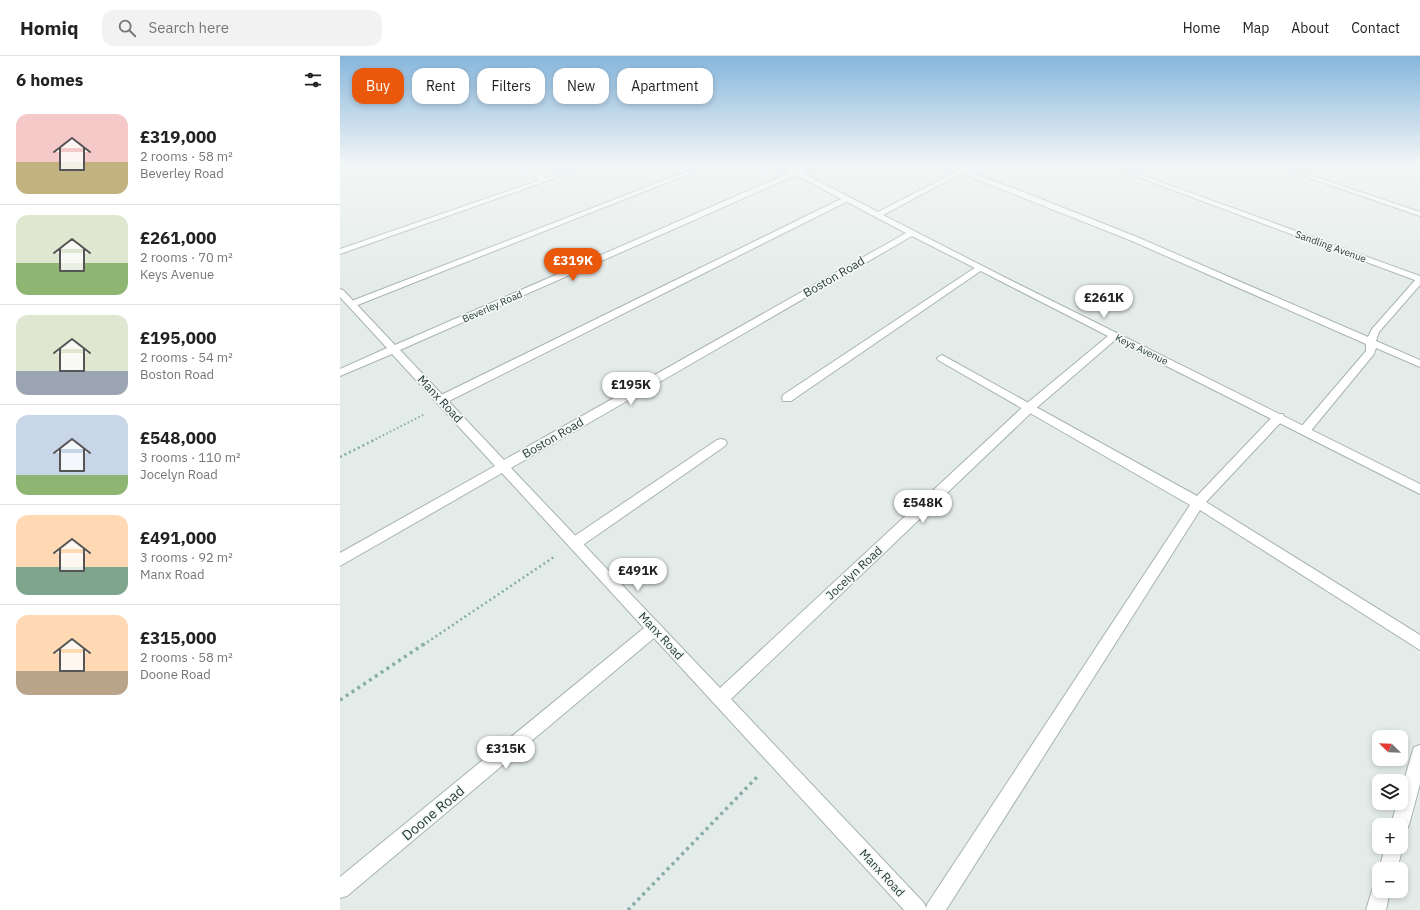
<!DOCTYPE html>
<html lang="en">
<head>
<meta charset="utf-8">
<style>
  :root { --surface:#fff; --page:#f2f2f2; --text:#222; --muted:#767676; --line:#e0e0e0; --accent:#ea580c }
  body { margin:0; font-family:"IBM Plex Sans",sans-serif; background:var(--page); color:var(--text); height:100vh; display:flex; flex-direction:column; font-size:15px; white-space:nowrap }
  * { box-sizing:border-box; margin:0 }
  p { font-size:13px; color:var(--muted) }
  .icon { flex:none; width:22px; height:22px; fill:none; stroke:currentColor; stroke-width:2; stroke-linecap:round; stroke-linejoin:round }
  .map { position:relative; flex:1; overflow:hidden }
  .details { display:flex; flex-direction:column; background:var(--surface); width:340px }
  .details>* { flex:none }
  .guide { position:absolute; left:12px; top:12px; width:380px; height:36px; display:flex; gap:8px }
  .needle { width:26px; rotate:293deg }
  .fabs { position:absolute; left:1032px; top:674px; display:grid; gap:8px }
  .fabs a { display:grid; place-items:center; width:36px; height:36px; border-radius:8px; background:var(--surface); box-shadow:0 2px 6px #0003; font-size:20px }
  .price { position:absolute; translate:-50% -34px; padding:0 9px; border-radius:14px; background:#fff; color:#222; font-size:13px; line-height:26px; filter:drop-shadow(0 1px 2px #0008) }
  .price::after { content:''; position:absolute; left:50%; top:24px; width:12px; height:9px; margin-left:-6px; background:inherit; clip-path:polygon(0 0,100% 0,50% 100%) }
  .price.current { background:var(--accent); color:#fff }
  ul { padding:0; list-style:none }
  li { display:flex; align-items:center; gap:12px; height:100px; padding:0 16px }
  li+li { border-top:1px solid var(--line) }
  li span { display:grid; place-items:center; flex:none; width:112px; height:80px; border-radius:12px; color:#555 }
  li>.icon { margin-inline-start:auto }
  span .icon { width:48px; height:48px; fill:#fffc; stroke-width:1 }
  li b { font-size:17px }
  h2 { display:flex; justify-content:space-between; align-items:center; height:48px; padding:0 16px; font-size:17px }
  .pill { padding:0 14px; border-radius:12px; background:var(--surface); box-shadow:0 2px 6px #0003; font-size:14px; line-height:36px }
  .pill.current { background:var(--accent); color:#fff }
  header { display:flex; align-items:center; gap:24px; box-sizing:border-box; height:56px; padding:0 20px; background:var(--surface); border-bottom:1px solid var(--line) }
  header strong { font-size:19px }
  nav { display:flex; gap:22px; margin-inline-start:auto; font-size:14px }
  .search { width:280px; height:36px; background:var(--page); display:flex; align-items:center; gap:10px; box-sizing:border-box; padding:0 14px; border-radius:12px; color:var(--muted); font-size:15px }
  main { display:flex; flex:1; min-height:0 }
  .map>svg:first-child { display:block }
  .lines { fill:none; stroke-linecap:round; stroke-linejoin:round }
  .lane-casing { stroke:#a7b3b1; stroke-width:2 }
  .street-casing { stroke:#a7b3b1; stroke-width:2 }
  .path-far2 { stroke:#88aca7; stroke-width:2; stroke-dasharray:1.5 2.5; stroke-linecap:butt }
  .path-far1 { stroke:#88aca7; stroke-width:2.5; stroke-dasharray:2 3; stroke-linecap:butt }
  .path { stroke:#88aca7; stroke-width:3.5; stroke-dasharray:3 4; stroke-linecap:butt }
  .lane { fill:#fff; fill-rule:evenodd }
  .street { fill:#fff; fill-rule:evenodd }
  .labels { text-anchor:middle; stroke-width:3.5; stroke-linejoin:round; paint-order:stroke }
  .far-street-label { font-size:10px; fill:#253b39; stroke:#f4f9f7 }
  .street-label { font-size:12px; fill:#253b39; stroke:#f4f9f7 }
  .near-street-label { font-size:14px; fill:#253b39; stroke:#f4f9f7 }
</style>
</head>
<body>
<header>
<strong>Homiq</strong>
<div class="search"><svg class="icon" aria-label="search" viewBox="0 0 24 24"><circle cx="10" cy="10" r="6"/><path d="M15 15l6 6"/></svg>Search here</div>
<nav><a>Home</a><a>Map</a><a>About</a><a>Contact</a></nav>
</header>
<main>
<section class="details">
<h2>6 homes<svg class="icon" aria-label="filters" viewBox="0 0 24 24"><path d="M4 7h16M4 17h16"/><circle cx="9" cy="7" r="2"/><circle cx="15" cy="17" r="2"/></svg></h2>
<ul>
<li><span style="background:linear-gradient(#f6c9c9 60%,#c2b280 0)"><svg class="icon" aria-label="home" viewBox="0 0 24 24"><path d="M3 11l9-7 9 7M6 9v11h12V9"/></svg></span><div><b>£319,000</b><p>2 rooms · 58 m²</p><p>Beverley Road</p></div></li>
<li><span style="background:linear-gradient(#dfe7d0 60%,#8fb573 0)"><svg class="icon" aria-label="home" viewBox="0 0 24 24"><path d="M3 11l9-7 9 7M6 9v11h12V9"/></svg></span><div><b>£261,000</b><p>2 rooms · 70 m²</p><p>Keys Avenue</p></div></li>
<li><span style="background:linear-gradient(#dfe7d0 70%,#9aa5b1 0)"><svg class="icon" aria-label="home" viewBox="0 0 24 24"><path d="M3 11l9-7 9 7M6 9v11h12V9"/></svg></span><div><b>£195,000</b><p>2 rooms · 54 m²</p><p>Boston Road</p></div></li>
<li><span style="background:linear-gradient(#c9d6e8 75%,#8fb573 0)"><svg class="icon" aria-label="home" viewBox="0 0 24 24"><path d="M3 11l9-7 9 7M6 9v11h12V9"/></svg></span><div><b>£548,000</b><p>3 rooms · 110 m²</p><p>Jocelyn Road</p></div></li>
<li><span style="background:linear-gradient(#ffd9b3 65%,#7fa58c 0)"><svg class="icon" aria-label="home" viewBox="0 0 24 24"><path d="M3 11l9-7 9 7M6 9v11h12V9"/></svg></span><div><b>£491,000</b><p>3 rooms · 92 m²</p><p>Manx Road</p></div></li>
<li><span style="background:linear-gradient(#ffd9b3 70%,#b9a48a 0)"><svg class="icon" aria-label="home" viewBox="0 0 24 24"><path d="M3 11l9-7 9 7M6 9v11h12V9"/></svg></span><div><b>£315,000</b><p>2 rooms · 58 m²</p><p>Doone Road</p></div></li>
</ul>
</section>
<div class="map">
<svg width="1080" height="854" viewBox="0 0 1080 854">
  <rect width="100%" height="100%" fill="#e4ecea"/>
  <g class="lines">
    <g class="lane-casing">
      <g id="lane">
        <polygon points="366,108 374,108 15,250 12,251 7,248 9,246"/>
        <polygon points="470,108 478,108 459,117 454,116"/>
        <polygon points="929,108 937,108 1080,156 1080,160"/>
        <polygon points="620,113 681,135 797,181 1028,281 1032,273 1077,222 1080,221 1080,229 1039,276 1036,285 1080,304 1080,311 1036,292 1034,298 969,377 961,377 959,374 961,371 1026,295 1026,288 792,185 618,116 617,115"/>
        <polygon points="505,141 508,141 512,143 105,347 97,347 96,344 97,341"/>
        <polygon points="639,209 642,210 643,212 642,214 451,345 443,345 442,342 443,339"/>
        <polygon points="602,299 857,440 935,358 943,358 944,361 943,364 866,446 1080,579 1080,594 860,454 606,854 585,854 588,847 850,449 598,304 597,302"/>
        <polygon points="381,383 385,384 387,387 385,390 240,491 235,492 230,491 228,487 230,483 377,384"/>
      </g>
    </g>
    <g class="street-casing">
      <g id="street">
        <polygon points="0,108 7,108 0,111"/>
        <polygon points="176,108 183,108 206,122 247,108 255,108 0,198 0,193 200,124"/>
        <path d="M437,108H444L459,115L538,156L631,108H638L637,109L543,159L666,222L1080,428V438L775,284L694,354L391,643L584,847L587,854H564L314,582L7,840L0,842V821L304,572L162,417L0,510V497L155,410L52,298L0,320V313L47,292L0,241V233L3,234L55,289L451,116ZM456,119L566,177L164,404L60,294ZM572,180L768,280L686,348L380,632L171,412Z"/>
        <polygon points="763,108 771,108 1080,220 1080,226"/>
        <polygon points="1080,689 1080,728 1069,769 1066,775 1061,777 1061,769 1051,769 1057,747 1061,747 1061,735 1072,697 1074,691"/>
        <polygon points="1061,786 1063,791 1057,813 1039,814 1045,791 1061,791"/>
        <polygon points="1039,826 1039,835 1050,835 1046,854 1026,854 1034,828"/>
      </g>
    </g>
    <polyline class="path-far2" points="32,385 85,358"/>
    <g class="path-far1">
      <polyline points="0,401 34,384"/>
      <polyline points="83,589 214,501"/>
    </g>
    <g class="path">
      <polyline points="0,644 84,588"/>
      <polyline points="288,854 417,721"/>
    </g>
    <use href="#lane" class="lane"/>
    <use href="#street" class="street"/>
  </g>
  <linearGradient id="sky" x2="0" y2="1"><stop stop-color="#86b6dc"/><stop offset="0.48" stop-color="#f3f6f6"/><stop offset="1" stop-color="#f3f6f6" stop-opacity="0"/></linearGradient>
  <rect width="1080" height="227" fill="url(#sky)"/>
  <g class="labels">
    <g class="far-street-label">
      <text transform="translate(991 190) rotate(20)" y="4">Sandling Avenue</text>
      <text transform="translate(152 250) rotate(-24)" y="4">Beverley Road</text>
      <text transform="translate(802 293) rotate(26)" y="4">Keys Avenue</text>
    </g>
    <g class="street-label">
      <text transform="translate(494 221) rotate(-30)" y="4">Boston Road</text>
      <text transform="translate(100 343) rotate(47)" y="4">Manx Road</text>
      <text transform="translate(213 382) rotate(-30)" y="4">Boston Road</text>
      <text transform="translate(514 517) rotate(-43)" y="4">Jocelyn Road</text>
      <text transform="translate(321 580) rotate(47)" y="4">Manx Road</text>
      <text transform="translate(542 817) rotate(47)" y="4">Manx Road</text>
    </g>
    <g class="near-street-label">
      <text transform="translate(93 757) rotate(-40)" y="5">Doone Road</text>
    </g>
  </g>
</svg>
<div class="fabs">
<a><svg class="needle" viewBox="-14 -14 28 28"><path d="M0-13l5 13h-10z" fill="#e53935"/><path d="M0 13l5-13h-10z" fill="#767676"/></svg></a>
<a><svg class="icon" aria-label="layers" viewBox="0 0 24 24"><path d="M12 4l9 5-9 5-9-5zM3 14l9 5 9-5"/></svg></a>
<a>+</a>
<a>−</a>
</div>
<b class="price current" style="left:233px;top:226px">£319K</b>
<b class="price" style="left:764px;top:263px">£261K</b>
<b class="price" style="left:291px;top:350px">£195K</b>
<b class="price" style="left:583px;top:468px">£548K</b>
<b class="price" style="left:298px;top:536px">£491K</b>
<b class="price" style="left:166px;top:714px">£315K</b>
<div class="guide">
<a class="pill current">Buy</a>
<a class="pill">Rent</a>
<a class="pill">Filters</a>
<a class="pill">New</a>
<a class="pill">Apartment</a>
</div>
</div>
</main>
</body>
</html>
